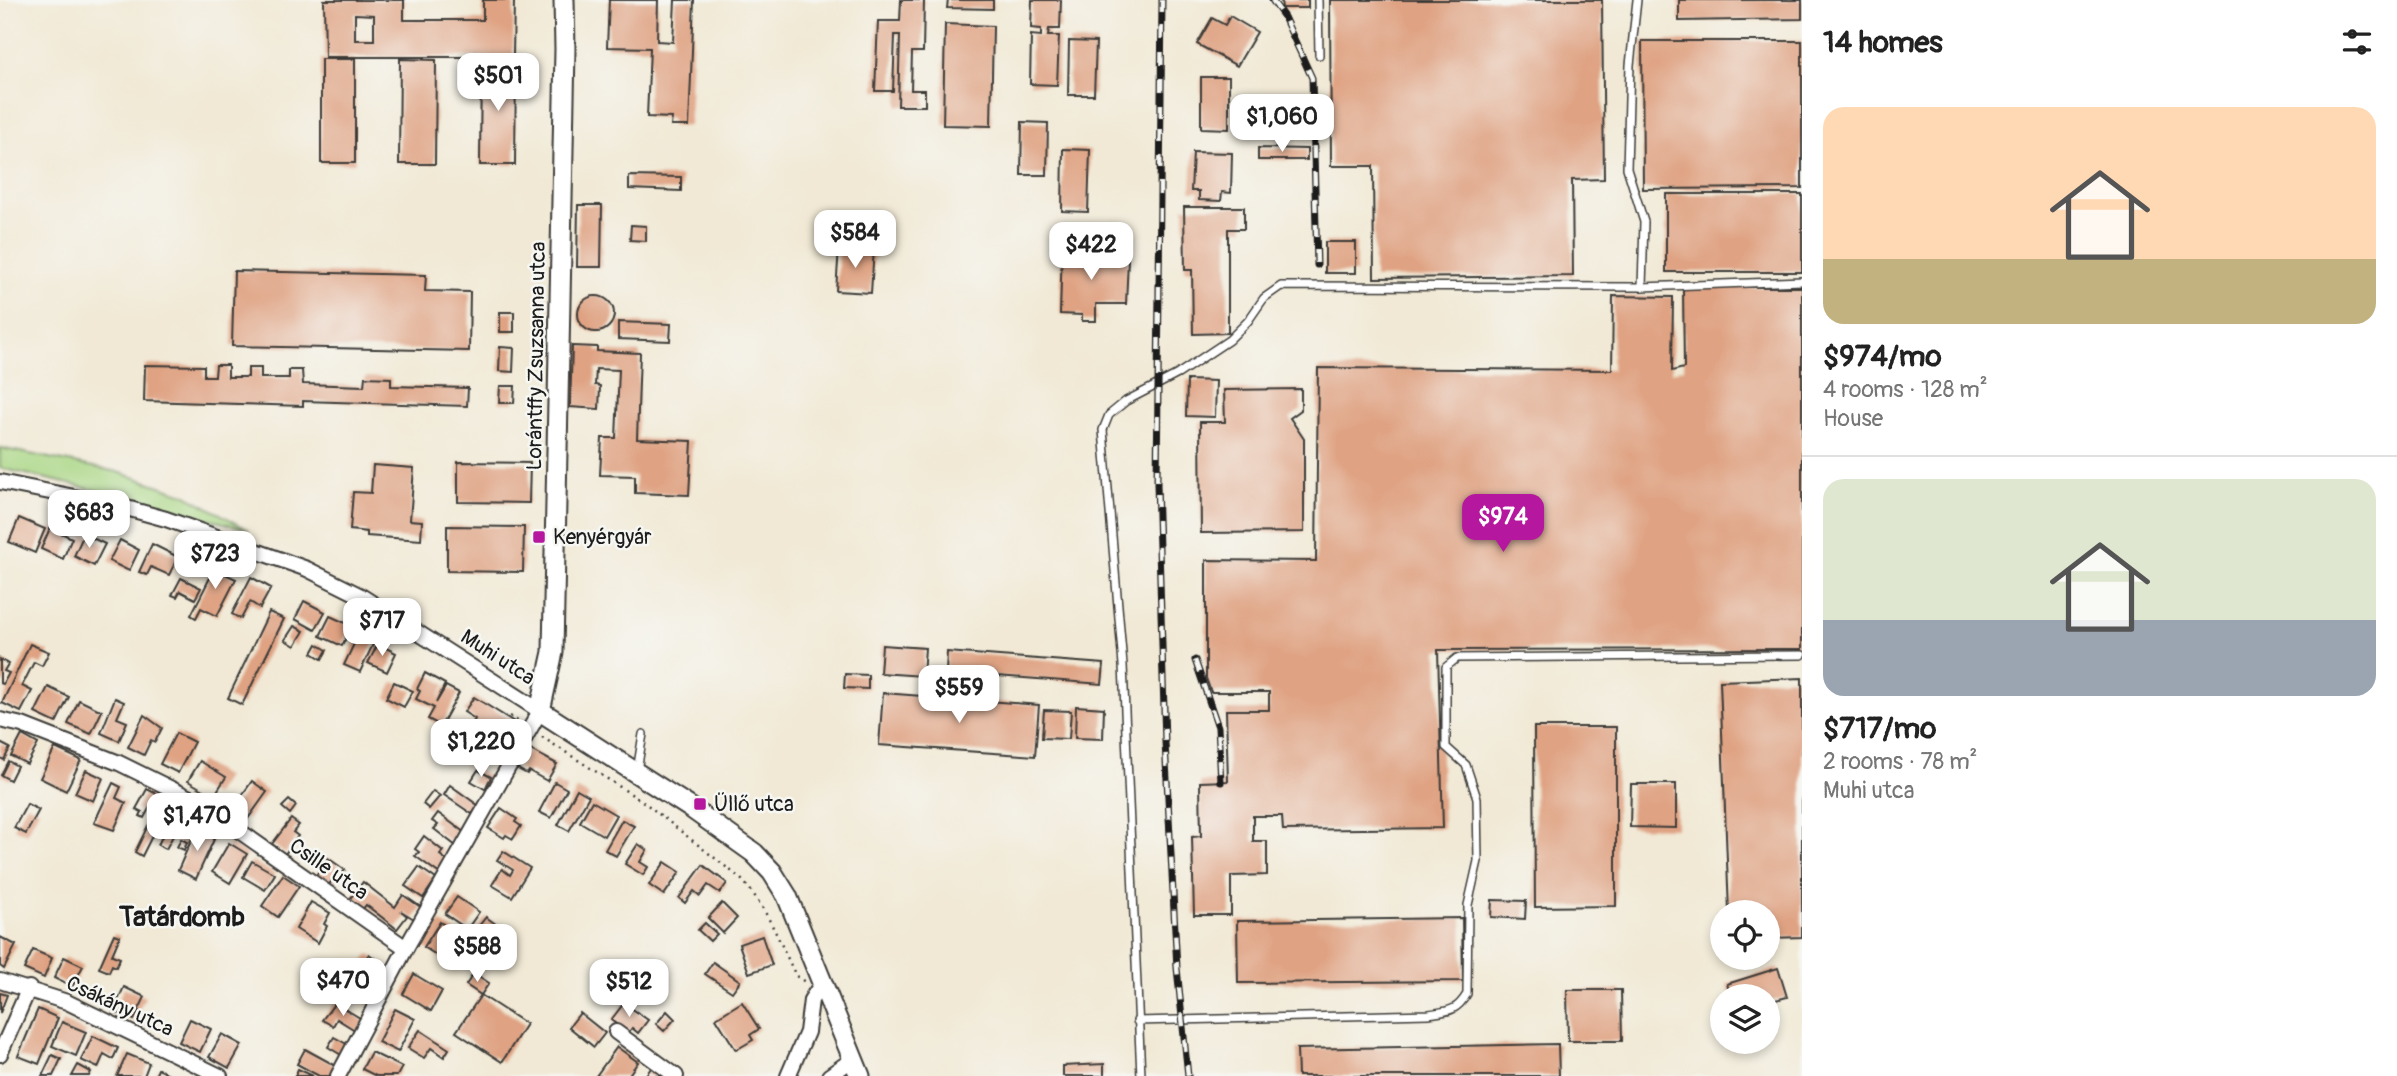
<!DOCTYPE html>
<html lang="en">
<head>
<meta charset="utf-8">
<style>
  :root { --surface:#fff; --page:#f2f2f2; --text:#222; --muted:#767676; --line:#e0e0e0; --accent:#b5179e }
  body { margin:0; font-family:Pangolin,sans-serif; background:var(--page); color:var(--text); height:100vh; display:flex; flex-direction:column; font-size:26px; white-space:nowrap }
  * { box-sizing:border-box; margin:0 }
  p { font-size:23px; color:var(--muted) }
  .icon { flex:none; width:38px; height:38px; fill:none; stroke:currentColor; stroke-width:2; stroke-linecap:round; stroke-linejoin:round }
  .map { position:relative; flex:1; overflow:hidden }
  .panel { display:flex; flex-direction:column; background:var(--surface); width:595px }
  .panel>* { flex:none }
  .tools { position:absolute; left:1710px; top:900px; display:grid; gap:14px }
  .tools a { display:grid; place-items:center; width:70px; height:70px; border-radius:50%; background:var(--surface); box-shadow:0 4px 10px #0003; font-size:35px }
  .price { position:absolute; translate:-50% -60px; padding:0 16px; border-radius:14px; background:#fff; color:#222; font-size:23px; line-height:46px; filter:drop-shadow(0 2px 4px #0008) }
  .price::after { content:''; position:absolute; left:50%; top:42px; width:21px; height:16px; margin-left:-10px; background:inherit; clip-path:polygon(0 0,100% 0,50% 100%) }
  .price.selected { background:var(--accent); color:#fff }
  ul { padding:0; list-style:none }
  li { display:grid; align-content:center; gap:14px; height:371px; padding:0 21px }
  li+li { border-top:2px solid var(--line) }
  li span { display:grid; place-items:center; height:217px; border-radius:21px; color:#555 }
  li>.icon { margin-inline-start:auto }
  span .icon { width:126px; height:126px; fill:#fffc; stroke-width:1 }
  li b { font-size:30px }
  h2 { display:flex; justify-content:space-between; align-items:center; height:84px; padding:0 21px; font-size:30px }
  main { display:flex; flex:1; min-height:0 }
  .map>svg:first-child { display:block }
  .green { fill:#a9d683; stroke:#627950; stroke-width:2 }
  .building { fill:#dfa282; fill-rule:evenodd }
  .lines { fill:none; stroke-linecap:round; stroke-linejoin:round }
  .lane-casing { stroke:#3c3b38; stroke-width:10 }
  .street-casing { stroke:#3c3b38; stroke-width:18 }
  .secondary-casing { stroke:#3c3b38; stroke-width:23 }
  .path { stroke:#3c3b38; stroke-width:2.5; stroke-dasharray:2 5; stroke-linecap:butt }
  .lane { stroke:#fff; stroke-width:7 }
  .street { stroke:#fff; stroke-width:14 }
  .secondary { stroke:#fff; stroke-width:19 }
  .rail-casing { stroke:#1c1c1c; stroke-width:7 }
  .rail { stroke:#f6f6f2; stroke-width:4.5; stroke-dasharray:13; stroke-linecap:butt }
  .poi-dot { fill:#b5179e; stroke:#f6f6f2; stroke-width:2.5 }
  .labels { text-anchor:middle; stroke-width:5; stroke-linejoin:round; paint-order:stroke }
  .street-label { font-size:21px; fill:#1c1c1c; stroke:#f6f6f2 }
  .poi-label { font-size:21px; fill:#1c1c1c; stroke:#f6f6f2; text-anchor:start }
  .district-label { font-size:28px; font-weight:bold; fill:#1c1c1c; stroke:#f6f6f2 }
</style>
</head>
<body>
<main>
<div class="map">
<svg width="1802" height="1076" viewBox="0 0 1802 1076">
  <rect width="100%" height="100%" fill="#f6f6f2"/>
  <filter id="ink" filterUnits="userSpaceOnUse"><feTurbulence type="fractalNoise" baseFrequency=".0143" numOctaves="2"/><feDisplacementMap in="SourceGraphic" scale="14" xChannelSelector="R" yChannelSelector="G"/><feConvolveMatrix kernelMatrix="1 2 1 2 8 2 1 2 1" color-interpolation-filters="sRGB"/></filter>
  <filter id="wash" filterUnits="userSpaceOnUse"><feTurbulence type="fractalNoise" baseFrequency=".00686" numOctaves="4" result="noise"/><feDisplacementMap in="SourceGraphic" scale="28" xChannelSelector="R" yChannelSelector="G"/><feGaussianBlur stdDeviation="1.57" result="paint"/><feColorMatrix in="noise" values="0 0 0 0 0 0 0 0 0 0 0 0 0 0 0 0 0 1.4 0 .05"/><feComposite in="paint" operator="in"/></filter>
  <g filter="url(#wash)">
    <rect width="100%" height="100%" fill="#f1e9d5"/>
    <polygon class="green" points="0,448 118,472 184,494 249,530 164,506 0,468"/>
    <g id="blocks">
      <g class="building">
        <path d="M324,0H404V20H483V0H514L513,57H325ZM355,14L374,15V40H355Z"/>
        <polygon points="609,0 658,0 657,41 673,42 675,0 694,0 689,126 671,126 672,118 647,117 650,48 607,47"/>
        <polygon points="901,0 924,0 923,52 912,52 911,90 925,90 925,106 898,106 900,35 895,35 893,91 875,91 878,21 900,21"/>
        <polygon points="948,0 993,0 993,9 947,8"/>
        <polygon points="1032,0 1061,0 1060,29 1049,29 1048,36 1059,36 1057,85 1030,84 1031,35 1041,36 1041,29 1031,28"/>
        <polygon points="1281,0 1308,0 1308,8 1282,8"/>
        <polygon points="1330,0 1602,0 1604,179 1572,180 1573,276 1374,278 1373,166 1331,166"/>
        <polygon points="1679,0 1802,0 1802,19 1679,21"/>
        <polygon points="1230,16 1257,32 1237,66 1197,44 1212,18 1225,25"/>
        <polygon points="945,24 993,26 991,126 943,125"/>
        <polygon points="1069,41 1096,42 1094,95 1068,95"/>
        <polygon points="1642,41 1802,41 1802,188 1643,189"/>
        <rect x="321" y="59" width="34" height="104"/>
        <polygon points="400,59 436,60 435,164 399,164"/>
        <polygon points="481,60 516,60 515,165 480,165"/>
        <polygon points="1201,77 1229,77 1229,129 1201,128"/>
        <polygon points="1259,107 1300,108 1299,131 1259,130"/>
        <polygon points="1022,122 1048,123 1047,175 1021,175"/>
        <polygon points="1258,148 1307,149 1307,160 1258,160"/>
        <polygon points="1063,149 1090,150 1088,212 1062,211"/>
        <polygon points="1193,152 1232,153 1231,193 1222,192 1221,201 1199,200 1199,191 1191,191"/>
        <polygon points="629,176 681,177 681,191 629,189"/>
        <rect x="1666" y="194" width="136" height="78"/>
        <polygon points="578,205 602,205 601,267 577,267"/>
        <polygon points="1184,207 1244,207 1244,229 1228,229 1228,333 1193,334 1192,270 1185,270"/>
        <polygon points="631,225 646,226 646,241 630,240"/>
        <rect x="1325" y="242" width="31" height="31"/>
        <polygon points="1062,246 1097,247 1097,258 1128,259 1126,304 1096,304 1096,321 1082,321 1082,315 1060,314"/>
        <polygon points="839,247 874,248 871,293 836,291"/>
        <polygon points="234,271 426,275 425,291 470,292 469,351 232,346"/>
        <polygon points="1683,287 1802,287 1802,649 1438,650 1443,828 1283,830 1282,816 1253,816 1253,841 1267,841 1267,875 1231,876 1231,915 1194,915 1192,837 1201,836 1200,782 1228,781 1226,710 1269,710 1269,692 1211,692 1206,678 1206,560 1316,561 1318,368 1612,370 1613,296 1673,297 1672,371 1684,368"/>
        <circle cx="596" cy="314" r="18"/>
        <rect x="500" y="312" width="14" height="20"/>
        <polygon points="618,322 671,324 670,341 618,339"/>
        <polygon points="572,346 597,347 597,351 640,353 637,439 692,441 689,495 635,493 635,476 600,475 602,438 616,438 619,370 596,369 595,385 600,386 599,409 570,407"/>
        <polygon points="500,347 514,348 513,372 499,371"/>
        <polygon points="145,365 204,366 204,376 215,376 216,365 228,365 228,377 248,377 248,368 261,368 261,378 289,378 289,370 302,370 303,384 364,386 365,377 391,378 391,386 468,388 467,406 303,401 303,406 144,401"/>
        <polygon points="1187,380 1216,381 1215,417 1186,416"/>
        <polygon points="500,386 515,386 514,403 499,403"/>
        <polygon points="1301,389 1301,410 1290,418 1304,439 1304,532 1201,533 1200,422 1225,422 1224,390"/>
        <polygon points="458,462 530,463 529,503 458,502"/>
        <polygon points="373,465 414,468 410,520 422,521 421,540 367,536 367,532 350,530 353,492 371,493"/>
        <polygon points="19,518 45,529 35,553 9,542"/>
        <polygon points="447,526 524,527 523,572 447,571"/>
        <polygon points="50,528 72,538 63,559 41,549"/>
        <polygon points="84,534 105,544 94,566 74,556"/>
        <polygon points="120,540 139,550 129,571 109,561"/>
        <polygon points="152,544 178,557 169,575 151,567 147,575 139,572"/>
        <polygon points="219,560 227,565 223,573 236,579 217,616 201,608 196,618 191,615"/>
        <polygon points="251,577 271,588 260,608 250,602 241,619 232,614"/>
        <polygon points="181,578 201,588 195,599 180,591 177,597 172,595"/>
        <polygon points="304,601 325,612 315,630 295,619"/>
        <polygon points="269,612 284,619 242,705 228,698"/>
        <polygon points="330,616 352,626 342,646 320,636"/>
        <polygon points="294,626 304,631 295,646 285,640"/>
        <polygon points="360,631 376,638 360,672 344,665"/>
        <polygon points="30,644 49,652 42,666 34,662 22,686 32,691 21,712 2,703"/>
        <polygon points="317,644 327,650 322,659 312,653"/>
        <polygon points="378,644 396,653 387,672 368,663"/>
        <polygon points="882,645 925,648 923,676 880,673"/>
        <polygon points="947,652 1104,664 1102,684 946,672"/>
        <polygon points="0,659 8,664 4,671 9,673 3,684 0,683"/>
        <polygon points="425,673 445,684 436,703 446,686 459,693 441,726 428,719 434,708 416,699 420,691 417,689"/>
        <polygon points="845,674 868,675 868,689 844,688"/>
        <polygon points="1802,678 1802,937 1768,938 1768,912 1729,912 1720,681"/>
        <polygon points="394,682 413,691 404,707 386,698"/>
        <polygon points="48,687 69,697 56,723 35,713"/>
        <polygon points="883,693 1039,705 1035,756 879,745"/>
        <polygon points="474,697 519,725 505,748 481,733 482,731 472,724 475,719 464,712"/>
        <polygon points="115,698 124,702 117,718 127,722 119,741 101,733"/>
        <polygon points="79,700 102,711 91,734 68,724"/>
        <polygon points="1076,706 1104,708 1103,739 1075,738"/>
        <polygon points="1044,710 1071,711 1069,739 1042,738"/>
        <polygon points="144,715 162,728 155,742 151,740 144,755 128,747"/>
        <polygon points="1534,727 1616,727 1616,906 1535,907"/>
        <polygon points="176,733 194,742 178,773 160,764"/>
        <polygon points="22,735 38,744 27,764 11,756"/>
        <polygon points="0,743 10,748 4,760 0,758"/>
        <polygon points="55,748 81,760 66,791 40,778"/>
        <polygon points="529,749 557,764 547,781 529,771 527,774 518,769"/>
        <polygon points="8,761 17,766 10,780 1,775"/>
        <polygon points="200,761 226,777 214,796 188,781"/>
        <polygon points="86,770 103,778 93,801 75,793"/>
        <polygon points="478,770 491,777 485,789 471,781"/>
        <polygon points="252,781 267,792 247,820 232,810"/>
        <polygon points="555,782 567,789 551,818 539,812"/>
        <polygon points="113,783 121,787 116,798 126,803 114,830 94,823"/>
        <polygon points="1631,784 1676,784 1676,828 1630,827"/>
        <polygon points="450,785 479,806 472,814 444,795"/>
        <polygon points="147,789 157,794 144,818 140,816 142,812 136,809"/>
        <polygon points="577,789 589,796 569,831 558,825"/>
        <polygon points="433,791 440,796 429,809 423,804"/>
        <polygon points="289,800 296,806 290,814 282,807"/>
        <polygon points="592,801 616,815 604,836 580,822"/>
        <polygon points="27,804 39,810 26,834 14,828"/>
        <polygon points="501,808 517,819 515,822 521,826 513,839 506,835 504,838 488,828"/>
        <polygon points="155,811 163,815 159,823 163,825 159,834 154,832 142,856 135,852"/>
        <polygon points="438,813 465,833 456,846 434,829 438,825 432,821"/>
        <polygon points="172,815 182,819 166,849 158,845"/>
        <polygon points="291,819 299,825 293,832 298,836 285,854 272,844"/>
        <polygon points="622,820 634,826 616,856 605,850"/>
        <polygon points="197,827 216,835 196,879 178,870"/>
        <polygon points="424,836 443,851 440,855 449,862 440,874 415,856 419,852 415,849"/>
        <polygon points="181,839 187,842 184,850 177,847"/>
        <polygon points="229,843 247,854 230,883 212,872"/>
        <polygon points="638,844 647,850 640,862 648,867 643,875 625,864"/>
        <polygon points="503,851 530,868 512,897 492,885 502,869 510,875 513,870 497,860"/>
        <polygon points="328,858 345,870 336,882 333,879 328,886 315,877"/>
        <polygon points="252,861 275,874 265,890 243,877"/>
        <polygon points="665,862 680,872 664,895 649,885"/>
        <polygon points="703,865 727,883 720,893 708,885 700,896 694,891 685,903 679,898"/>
        <polygon points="419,867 436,879 423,898 405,886"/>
        <polygon points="283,875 299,886 278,917 262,906"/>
        <polygon points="363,882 395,907 403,895 422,908 414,919 401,911 407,916 397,929 366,905 362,910 349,900"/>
        <polygon points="457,897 479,912 467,929 445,914"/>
        <polygon points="1492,900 1526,901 1525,919 1491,917"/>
        <polygon points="311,902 330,913 324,924 327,926 318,943 296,929"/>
        <polygon points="722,903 737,918 723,933 708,918"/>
        <polygon points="486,917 497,925 487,939 475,931"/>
        <polygon points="1462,918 1463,981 1238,983 1237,921"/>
        <polygon points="440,922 467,940 451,965 424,947"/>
        <polygon points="705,923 717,934 710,941 698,930"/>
        <polygon points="114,934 120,936 112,955 120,958 116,967 112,965 109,972 99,968"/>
        <polygon points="762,936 772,965 749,973 739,944"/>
        <polygon points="0,937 16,945 4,969 0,966"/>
        <polygon points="33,950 52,958 44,978 24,969"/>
        <polygon points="369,954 390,970 382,981 361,966"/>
        <polygon points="64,957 83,966 72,987 54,978"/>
        <polygon points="345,960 358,968 353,976 340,967"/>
        <polygon points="713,962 740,981 732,992 705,974"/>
        <polygon points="1778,968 1787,997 1768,1002 1768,996 1731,996 1727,984"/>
        <polygon points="474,973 489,983 481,995 466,985"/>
        <polygon points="414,974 442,991 431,1011 403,994"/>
        <polygon points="354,979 376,993 369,1005 347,990"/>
        <polygon points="124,987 145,997 134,1020 113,1011"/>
        <polygon points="1567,990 1621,990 1622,1041 1568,1041"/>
        <polygon points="0,993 7,995 0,1013"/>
        <polygon points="481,995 526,1024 502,1062 456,1032"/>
        <polygon points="742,1002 759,1029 750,1035 753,1040 736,1050 716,1018"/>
        <polygon points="335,1003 365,1021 358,1032 337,1019 333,1026 322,1020"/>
        <polygon points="624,1003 648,1020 638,1033 632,1028 628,1033 611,1020"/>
        <polygon points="38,1009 58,1018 39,1064 18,1056"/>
        <polygon points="395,1009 415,1019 398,1052 378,1042"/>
        <polygon points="667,1011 675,1019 664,1031 656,1024"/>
        <polygon points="580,1013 605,1033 594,1047 569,1027"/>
        <polygon points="190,1019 211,1029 200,1052 179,1042"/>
        <polygon points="62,1022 86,1032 76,1056 52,1046"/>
        <polygon points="420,1030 449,1049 444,1057 431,1048 424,1058 408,1048"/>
        <polygon points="222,1034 242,1045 229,1068 209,1057"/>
        <polygon points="93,1036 118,1048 113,1059 104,1054 98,1068 81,1060"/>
        <polygon points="334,1037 350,1046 343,1056 328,1047"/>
        <polygon points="1558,1044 1559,1076 1298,1076 1297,1049"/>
        <polygon points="617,1047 638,1062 628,1076 596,1076"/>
        <polygon points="305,1049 338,1067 333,1076 319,1076 297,1064"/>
        <polygon points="371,1052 402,1067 397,1076 376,1076 362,1069"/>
        <polygon points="127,1054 149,1063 144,1076 117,1076"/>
        <polygon points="52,1055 61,1059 53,1076 42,1076"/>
        <polygon points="1104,1064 1104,1076 1063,1076 1063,1066"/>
        <polygon points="78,1065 91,1072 89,1076 72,1076"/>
        <polygon points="652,1067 664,1076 645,1076"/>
        <polygon points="158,1069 173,1076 155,1076"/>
        <polygon points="298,1069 313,1076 295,1076"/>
      </g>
    </g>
  </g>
  <g filter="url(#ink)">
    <use href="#blocks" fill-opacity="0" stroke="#3c3b38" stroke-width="2"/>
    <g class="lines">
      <g class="lane-casing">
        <g id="lane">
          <polyline points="1318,0 1319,55"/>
          <polyline points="1637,0 1630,65 1627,168 1644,222 1642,287 1802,281"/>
          <polyline points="637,771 643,734"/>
          <path d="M1137,1021L1429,1014C1448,1011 1456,1012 1467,994L1468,905L1478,861L1477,798L1466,765L1446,747V667L1457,658L1802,655"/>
          <polyline points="1141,1076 1123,665 1103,430 1109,415 1126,401 1178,374 1229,340 1248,321 1264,298 1281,286 1642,287"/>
        </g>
      </g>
      <g class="street-casing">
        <g id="street">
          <polyline points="0,482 119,506 166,519 307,569 361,596 540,711 406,948 338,1076"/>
          <polyline points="0,720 22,725 119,763 198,802 406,948"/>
          <polyline points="0,981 67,1002 220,1076"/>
          <polyline points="616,1032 676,1076"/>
          <polyline points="0,1054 29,988"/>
          <polyline points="788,1076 807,1032 811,1000 822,983"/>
          <polyline points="829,1076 853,1059"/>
        </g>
      </g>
      <g class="secondary-casing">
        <polyline id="secondary" points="564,0 565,49 553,652 540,711 691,808 754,853 772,872 787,896 860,1076"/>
      </g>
      <g class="path">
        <polyline points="510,716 519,722"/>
        <path d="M542,737L645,803L740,878C766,905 780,943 796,976L805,982"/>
      </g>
      <use href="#lane" class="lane"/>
      <use href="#street" class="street"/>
      <use href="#secondary" class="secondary"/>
      <g class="rail-casing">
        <g id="rail">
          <polyline points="1162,0 1157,484 1165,742 1177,968 1188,1076"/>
          <polyline points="1272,0 1284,17 1312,78 1317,265"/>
          <polyline points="1195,660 1218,727 1221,782"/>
        </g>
      </g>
      <use href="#rail" class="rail"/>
    </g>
  </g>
  <g class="poi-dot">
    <rect x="532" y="530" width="14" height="14" rx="3.5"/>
    <rect x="693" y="797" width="14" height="14" rx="3.5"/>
  </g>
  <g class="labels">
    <g class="street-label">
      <text transform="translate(536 356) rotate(-89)" y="7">Lorántffy Zsuzsanna utca</text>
      <text transform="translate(498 657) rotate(33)" y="7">Muhi utca</text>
      <text transform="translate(329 869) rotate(35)" y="7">Csille utca</text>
      <text transform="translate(120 1006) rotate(25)" y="7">Csákány utca</text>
    </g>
    <g class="poi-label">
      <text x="553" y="544">Kenyérgyár</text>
      <text x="714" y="811">Üllő utca</text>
    </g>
    <g class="district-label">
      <text x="182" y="926">Tatárdomb</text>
    </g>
  </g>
</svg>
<div class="tools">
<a><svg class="icon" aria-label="locate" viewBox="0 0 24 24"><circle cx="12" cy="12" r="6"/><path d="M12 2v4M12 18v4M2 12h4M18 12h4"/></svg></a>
<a><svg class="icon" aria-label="layers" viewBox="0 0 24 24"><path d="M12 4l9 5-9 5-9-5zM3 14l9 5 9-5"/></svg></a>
</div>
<b class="price" style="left:498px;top:113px">$501</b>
<b class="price" style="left:1282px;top:154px">$1,060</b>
<b class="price" style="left:855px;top:270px">$584</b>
<b class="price" style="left:1091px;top:282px">$422</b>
<b class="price" style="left:89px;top:550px">$683</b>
<b class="price selected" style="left:1503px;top:554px">$974</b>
<b class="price" style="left:215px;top:591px">$723</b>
<b class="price" style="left:382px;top:658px">$717</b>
<b class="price" style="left:959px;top:725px">$559</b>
<b class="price" style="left:481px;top:779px">$1,220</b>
<b class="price" style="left:197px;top:853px">$1,470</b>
<b class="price" style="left:477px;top:984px">$588</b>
<b class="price" style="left:343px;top:1018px">$470</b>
<b class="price" style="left:629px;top:1019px">$512</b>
</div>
<section class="panel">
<h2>14 homes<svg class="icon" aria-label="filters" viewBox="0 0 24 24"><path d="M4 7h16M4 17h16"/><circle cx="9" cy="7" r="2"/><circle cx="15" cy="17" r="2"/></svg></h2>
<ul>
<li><span style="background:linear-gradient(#ffd9b3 70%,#c2b280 0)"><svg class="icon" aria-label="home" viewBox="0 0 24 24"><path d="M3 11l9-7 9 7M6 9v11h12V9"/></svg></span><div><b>$974/mo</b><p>4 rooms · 128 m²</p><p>House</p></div></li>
<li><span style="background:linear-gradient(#dfe7d0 65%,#9aa5b1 0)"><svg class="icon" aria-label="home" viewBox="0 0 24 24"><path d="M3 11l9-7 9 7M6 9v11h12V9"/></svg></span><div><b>$717/mo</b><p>2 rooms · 78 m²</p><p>Muhi utca</p></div></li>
</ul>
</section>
</main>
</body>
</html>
